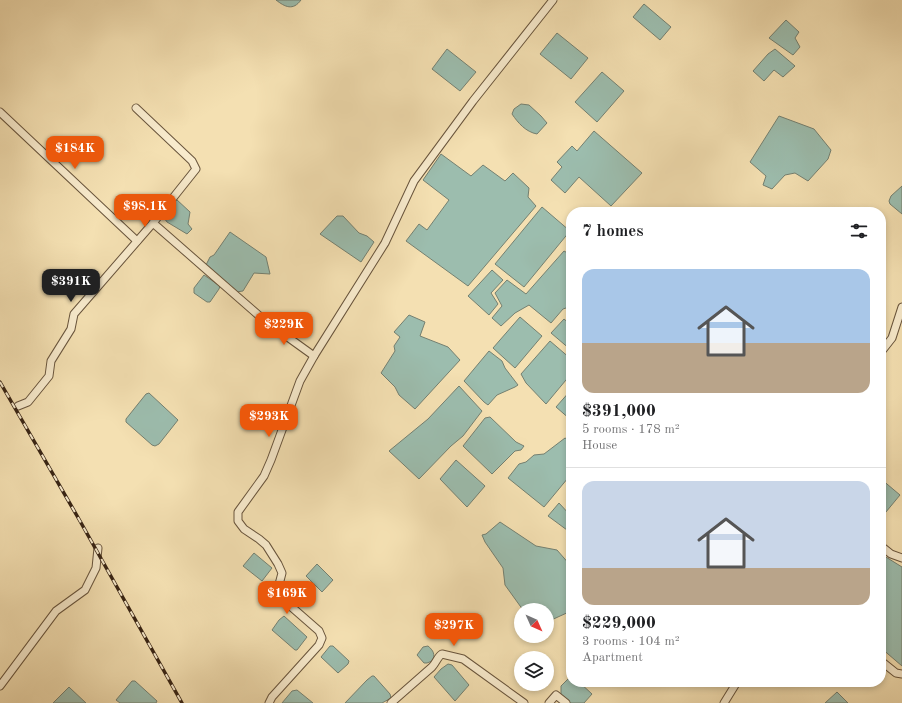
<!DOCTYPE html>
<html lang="en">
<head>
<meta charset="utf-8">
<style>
  :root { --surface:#fff; --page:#f2f2f2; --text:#202124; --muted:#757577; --line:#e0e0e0; --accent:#ea580c }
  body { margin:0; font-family:"Old Standard TT",serif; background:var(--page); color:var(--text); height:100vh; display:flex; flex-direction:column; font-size:15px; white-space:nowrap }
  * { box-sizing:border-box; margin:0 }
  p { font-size:13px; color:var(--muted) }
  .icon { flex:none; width:22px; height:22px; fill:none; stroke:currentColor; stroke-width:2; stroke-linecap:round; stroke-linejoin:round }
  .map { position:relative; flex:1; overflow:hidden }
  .sheet { position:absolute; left:566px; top:207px; width:320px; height:480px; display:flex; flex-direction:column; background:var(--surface); border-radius:16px; box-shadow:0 2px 6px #0003 }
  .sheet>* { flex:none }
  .needle { width:26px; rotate:135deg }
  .tools { position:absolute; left:514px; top:603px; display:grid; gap:8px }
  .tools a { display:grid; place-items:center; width:40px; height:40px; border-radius:50%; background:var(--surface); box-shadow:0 2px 6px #0003; font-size:20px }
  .price { position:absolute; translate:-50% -34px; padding:0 9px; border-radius:8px; background:var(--accent); color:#fff; font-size:13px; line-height:26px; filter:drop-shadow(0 1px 2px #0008) }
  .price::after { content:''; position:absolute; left:50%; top:24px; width:12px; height:9px; margin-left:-6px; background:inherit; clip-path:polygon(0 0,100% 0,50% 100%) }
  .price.selected { background:#222; color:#fff }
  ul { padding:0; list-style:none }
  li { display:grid; align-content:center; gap:8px; height:212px; padding:0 16px }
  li+li { border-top:1px solid var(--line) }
  li span { display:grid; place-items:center; height:124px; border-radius:12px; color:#555 }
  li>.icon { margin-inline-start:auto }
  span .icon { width:72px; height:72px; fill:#fffc; stroke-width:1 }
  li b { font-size:17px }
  h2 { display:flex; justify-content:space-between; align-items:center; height:48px; padding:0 16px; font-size:17px }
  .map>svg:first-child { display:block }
  .water { fill:#9cbdae; stroke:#748071 }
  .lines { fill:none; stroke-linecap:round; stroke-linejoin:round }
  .street-casing { stroke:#68543c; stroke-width:9 }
  .street { stroke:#f8ebcd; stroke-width:7 }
  .rail-casing { stroke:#392515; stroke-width:3.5 }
  .rail { stroke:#f8ebcd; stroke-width:2; stroke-dasharray:6; stroke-linecap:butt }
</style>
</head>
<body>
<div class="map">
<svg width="902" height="703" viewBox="0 0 902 703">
  <rect width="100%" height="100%" fill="#f4e0b2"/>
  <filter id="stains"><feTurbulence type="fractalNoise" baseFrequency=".005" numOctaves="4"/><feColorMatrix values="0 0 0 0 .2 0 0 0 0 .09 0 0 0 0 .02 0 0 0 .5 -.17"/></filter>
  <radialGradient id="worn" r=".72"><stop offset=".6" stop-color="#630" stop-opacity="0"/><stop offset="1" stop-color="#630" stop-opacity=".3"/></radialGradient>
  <g class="water">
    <path d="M276,0H301C293,11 285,7 276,0Z"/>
    <polygon points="644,4 671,27 660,40 633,17"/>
    <polygon points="786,20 799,32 795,38 800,47 793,55 769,38"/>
    <polygon points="557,33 588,58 571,79 540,54"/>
    <polygon points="447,49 476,72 460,91 432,69"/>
    <polygon points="775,49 795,66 783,77 774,70 764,81 753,71 768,54"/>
    <polygon points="602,72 624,91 597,122 575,102"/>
    <path d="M521,104L529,105L541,116L547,123L537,134C526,132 518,123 512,114L514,109Z"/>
    <polygon points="779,116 814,129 831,150 828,159 808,181 795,173 785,175 772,189 763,185 766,176 750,162"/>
    <polygon points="594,131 642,173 611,206 579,177 565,193 551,180 562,167 557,162 572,146 577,151"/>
    <polygon points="441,154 471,176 483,165 505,181 513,173 529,188 528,197 536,206 468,286 406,241 419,224 427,230 449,200 423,180"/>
    <polygon points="902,186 902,214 890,204 889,201 891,196"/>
    <polygon points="176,199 190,212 188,224 192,229 187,234 167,222 162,215"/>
    <polygon points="542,207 570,231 524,287 495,264"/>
    <polygon points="337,216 343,216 359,233 367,236 374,242 361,262 320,234"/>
    <polygon points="230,232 266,257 270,274 254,273 243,291 236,292 206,265 210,257 214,255"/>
    <polygon points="564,251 571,255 571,304 569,307 563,309 551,323 529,305 515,313 501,326 492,318 502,306 495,293 507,280 526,294"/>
    <polygon points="492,270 503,280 491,293 498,304 489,315 468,296"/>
    <polygon points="204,275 220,286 219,289 210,302 207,302 194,293 194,288"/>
    <polygon points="409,315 425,322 420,336 448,347 460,360 415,409 399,395 395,387 381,373 395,351 394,346 400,337 394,332"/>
    <polygon points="520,317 542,336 515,368 493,348"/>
    <polygon points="564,319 571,325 571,350 551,333"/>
    <polygon points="550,341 571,359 571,374 546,404 526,383 521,374"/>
    <polygon points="489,351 502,361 505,368 518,385 515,387 497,395 488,405 484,402 464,381"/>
    <polygon points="459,386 482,411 463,436 451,446 419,479 389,451 428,419"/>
    <polygon points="571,390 571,420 556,407"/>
    <polygon points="149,393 178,420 159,444 155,446 152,445 126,422 126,419 146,394"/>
    <polygon points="490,417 516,442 524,446 521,450 515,451 492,474 463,446 485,418"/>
    <polygon points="565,438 571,441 571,479 568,478 544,507 508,478 519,464 526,462 534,455 544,454"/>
    <polygon points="456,460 485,486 467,507 440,479"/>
    <polygon points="881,479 900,495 881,518"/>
    <polygon points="559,503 571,516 571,527 567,530 548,516"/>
    <polygon points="500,522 536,546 557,550 571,566 571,611 547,622 547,610 523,610 505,585 503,568 485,542 482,535 486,534"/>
    <polygon points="254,553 272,568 262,581 243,566"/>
    <polygon points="881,554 902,567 902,666 881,648"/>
    <polygon points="317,564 333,580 322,592 306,576"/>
    <polygon points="284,616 307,637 297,650 295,650 272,630 279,620"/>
    <polygon points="330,646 333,646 349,661 348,664 338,673 321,657"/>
    <path d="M428,646C433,650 436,655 432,661L427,663H424L417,655L423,647Z"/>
    <polygon points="448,664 452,665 469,685 455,701 434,677 441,669"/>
    <polygon points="372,676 374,676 390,694 391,698 382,703 345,703 367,680"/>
    <polygon points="571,676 571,682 579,682 592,694 584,703 569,703 561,695 561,686"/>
    <polygon points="132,681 135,681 157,701 156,703 120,703 116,700"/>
    <polygon points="69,687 70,688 86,703 53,703"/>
    <polygon points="297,690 313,703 282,703 292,691"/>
    <polygon points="837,692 848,703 825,703"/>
  </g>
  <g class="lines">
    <g class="street-casing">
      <g id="street">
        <polyline points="136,108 192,161 196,169 153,223 264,320 314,356"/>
        <polyline points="0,112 137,241"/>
        <polyline points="881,352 892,338 902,307"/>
        <polyline points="18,406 28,402 49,376 51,361 71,329 74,314 153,223"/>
        <polyline points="881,546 891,554 902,558"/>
        <polyline points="881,661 896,673 902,674"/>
        <polyline points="0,686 56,611 85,590 96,568 98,548"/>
        <polyline points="269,703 272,697 319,645 322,638 319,631 279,596 277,592 282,573 278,564 266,545 259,539 244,529 238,521 238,512 264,476 271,460 300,381 314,356 385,243 414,181 473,101 553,0"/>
        <path d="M391,703L432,667C436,663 438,656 442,654L463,659L524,703"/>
        <polyline points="549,703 556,695 566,703"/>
        <polyline points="724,703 737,682"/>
      </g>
    </g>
    <use href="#street" class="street"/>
    <g class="rail-casing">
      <polyline id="rail" points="0,382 80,521 182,703"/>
    </g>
    <use href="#rail" class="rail"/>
  </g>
  <rect width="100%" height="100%" filter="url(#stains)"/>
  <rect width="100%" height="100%" fill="url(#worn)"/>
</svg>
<div class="tools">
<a><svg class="needle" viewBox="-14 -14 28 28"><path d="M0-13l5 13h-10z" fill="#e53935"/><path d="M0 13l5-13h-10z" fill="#757577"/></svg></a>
<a><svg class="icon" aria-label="layers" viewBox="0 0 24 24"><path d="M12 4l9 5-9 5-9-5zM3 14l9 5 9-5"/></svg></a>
</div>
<b class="price" style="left:75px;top:170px">$184K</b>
<b class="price" style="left:145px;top:228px">$98.1K</b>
<b class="price selected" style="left:71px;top:303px">$391K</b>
<b class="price" style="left:284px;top:346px">$229K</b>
<b class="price" style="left:269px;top:438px">$293K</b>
<b class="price" style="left:287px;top:615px">$169K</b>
<b class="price" style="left:454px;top:647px">$297K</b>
<section class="sheet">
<h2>7 homes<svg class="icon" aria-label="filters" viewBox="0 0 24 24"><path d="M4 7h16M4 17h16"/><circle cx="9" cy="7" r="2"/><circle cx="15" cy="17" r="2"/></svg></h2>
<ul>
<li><span style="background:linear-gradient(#a9c7e8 60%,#b9a48a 0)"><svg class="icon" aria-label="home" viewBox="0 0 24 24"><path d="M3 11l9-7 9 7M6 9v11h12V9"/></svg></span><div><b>$391,000</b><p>5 rooms · 178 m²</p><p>House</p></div></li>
<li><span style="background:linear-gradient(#c9d6e8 70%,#b9a48a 0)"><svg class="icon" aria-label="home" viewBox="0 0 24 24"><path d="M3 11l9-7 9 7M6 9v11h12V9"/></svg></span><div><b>$229,000</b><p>3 rooms · 104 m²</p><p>Apartment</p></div></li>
</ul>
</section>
</div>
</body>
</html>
